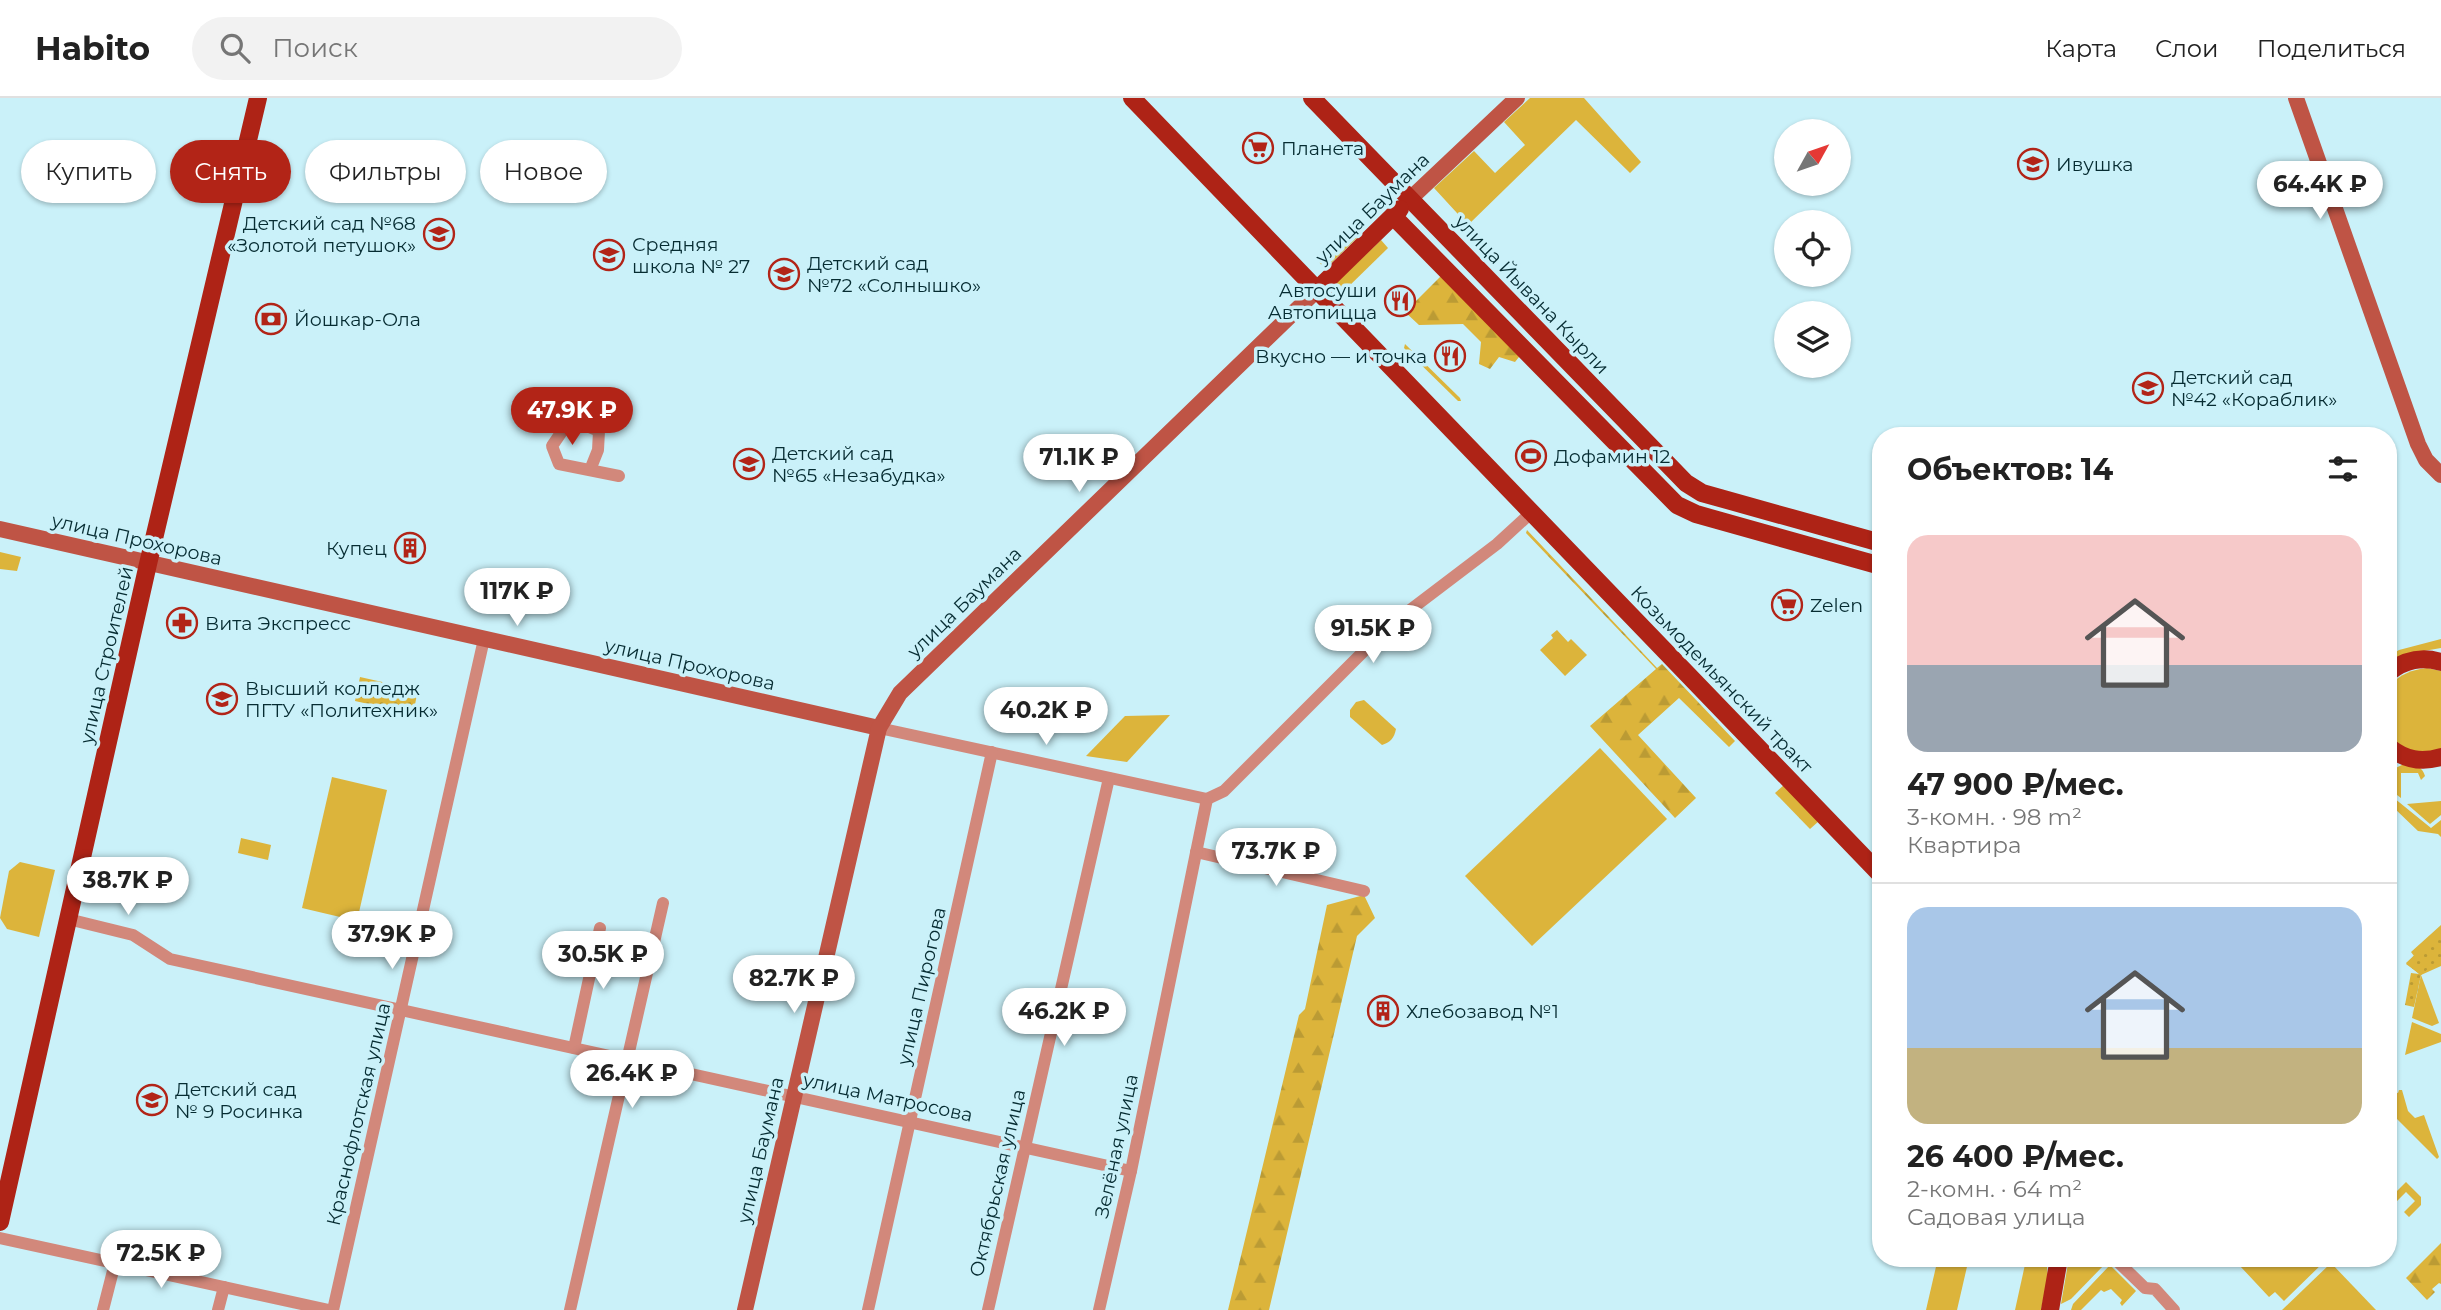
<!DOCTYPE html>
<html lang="ru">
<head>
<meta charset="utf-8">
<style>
  :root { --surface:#fff; --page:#f2f2f2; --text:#222; --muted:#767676; --line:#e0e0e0; --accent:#b22417 }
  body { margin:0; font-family:Montserrat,sans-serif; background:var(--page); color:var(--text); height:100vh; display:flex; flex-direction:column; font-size:26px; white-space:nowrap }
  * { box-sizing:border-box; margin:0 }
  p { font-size:23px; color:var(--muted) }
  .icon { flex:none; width:38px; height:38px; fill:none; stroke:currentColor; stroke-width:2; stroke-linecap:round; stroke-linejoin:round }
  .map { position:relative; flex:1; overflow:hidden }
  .panel { position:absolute; left:1872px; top:329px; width:525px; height:840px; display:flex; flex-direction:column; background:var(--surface); border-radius:28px; box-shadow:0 2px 5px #0004 }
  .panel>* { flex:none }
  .banner { position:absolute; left:21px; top:42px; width:665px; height:63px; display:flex; gap:14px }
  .needle { width:46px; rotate:50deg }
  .buttons { position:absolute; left:1774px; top:21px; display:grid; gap:14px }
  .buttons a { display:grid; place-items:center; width:77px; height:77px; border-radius:50%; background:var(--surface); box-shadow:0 2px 5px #0004; font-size:35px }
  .price { position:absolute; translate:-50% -60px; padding:0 16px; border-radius:24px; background:#fff; color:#222; font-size:23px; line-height:46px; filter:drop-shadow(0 2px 4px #0008) }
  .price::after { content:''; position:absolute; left:50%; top:42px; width:21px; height:16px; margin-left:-10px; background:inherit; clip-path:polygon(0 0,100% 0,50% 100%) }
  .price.active { background:var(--accent); color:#fff }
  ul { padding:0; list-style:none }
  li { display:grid; align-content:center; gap:14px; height:371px; padding:0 35px }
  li+li { border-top:2px solid var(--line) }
  li span { display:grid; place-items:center; height:217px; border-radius:21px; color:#555 }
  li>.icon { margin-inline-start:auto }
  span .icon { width:126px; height:126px; fill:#fffc; stroke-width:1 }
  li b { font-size:30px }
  h2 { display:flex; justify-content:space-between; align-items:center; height:84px; padding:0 35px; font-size:30px }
  .tag { padding:0 24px; border-radius:32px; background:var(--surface); box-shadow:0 2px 5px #0004; font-size:24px; line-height:63px }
  .tag.active { background:var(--accent); color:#fff }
  header { display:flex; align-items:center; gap:42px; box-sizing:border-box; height:98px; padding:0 35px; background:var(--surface); border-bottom:2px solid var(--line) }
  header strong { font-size:33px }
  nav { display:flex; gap:38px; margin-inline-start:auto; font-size:24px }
  .search { width:490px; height:63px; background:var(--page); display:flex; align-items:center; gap:18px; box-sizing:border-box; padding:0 24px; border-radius:38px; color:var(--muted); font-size:26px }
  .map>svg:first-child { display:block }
  .grass { fill:#dcb43b }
  .forest { fill:url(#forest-firs) }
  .park { fill:url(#park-dots) }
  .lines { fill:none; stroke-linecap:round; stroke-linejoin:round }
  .street { stroke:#d2887b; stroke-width:12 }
  .secondary { stroke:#bf5445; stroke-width:16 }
  .primary { stroke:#ae2316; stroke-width:18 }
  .labels { text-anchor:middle; stroke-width:7; stroke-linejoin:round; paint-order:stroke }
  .poi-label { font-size:19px; fill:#062c32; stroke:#caf1f9; text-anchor:start }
  .street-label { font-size:19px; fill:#062c32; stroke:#caf1f9 }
</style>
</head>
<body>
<header>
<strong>Habito</strong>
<div class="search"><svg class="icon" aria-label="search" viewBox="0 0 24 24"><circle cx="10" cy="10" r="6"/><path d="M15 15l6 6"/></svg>Поиск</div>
<nav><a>Карта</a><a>Слои</a><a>Поделиться</a></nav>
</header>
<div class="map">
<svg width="2441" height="1212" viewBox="0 0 2441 1212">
  <defs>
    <pattern id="forest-firs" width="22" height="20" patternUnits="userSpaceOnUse" patternTransform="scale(1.75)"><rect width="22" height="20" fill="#dcb43b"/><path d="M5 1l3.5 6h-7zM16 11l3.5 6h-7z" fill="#bb9b34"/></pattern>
    <pattern id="park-dots" width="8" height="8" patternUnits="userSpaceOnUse" patternTransform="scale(1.75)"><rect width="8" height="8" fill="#dcb43b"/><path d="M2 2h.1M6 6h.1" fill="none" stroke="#bb9b34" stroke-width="1.8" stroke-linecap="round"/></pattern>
  </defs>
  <rect width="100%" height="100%" fill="#caf1f9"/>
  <g class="grass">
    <polygon points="1530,0 1584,0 1641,64 1630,75 1576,22 1468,127 1434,90 1474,53 1495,75 1525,47 1504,24"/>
    <polygon points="1381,142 1388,150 1344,193 1336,185"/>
    <polygon points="1405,246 1460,300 1461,303 1458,303 1404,250"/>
    <polygon points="0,454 21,459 17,473 0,471"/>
    <polygon points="1557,532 1568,544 1571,541 1587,557 1565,578 1540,552 1553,540 1551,537"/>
    <polygon points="2441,541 2441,550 2418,554 2389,569 2389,558 2399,552"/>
    <path d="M2427,570L2441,573V653C2422,658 2401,653 2389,637L2390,587C2401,576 2411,572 2427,570Z"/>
    <path d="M1364,602L1396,631C1394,640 1391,644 1382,647L1350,619V612L1356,604Z"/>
    <polygon points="1170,617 1127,664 1086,658 1125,618"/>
    <polygon points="1600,650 1667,721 1532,848 1465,778"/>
    <path d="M2402,667C2413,666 2422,667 2425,678L2421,682L2418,675H2401V700L2389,691V673Z"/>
    <polygon points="332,679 387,692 357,823 302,810"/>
    <polygon points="2389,696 2431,730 2441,722 2441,739 2438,736 2418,733 2393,709 2389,713"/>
    <polygon points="2441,703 2441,717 2430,726 2407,706"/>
    <polygon points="241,740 271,747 268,762 238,755"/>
    <polygon points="20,764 55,772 39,839 7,831 0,820 9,773"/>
    <polygon points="2441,827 2441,868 2421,877 2439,925 2432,928 2412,920 2421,877 2406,866 2414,858 2411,854"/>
    <polygon points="2412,924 2441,936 2441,944 2405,957"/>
    <polygon points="2399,992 2402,992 2408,1013 2415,1020 2424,1017 2439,1059 2437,1061 2397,1021 2389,1020 2389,993 2398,995"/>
    <polygon points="2406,1084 2421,1099 2421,1107 2409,1119 2404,1114 2415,1103 2406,1094 2395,1105 2390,1100"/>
    <polygon points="1938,1160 1969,1160 1957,1212 1926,1212"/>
    <polygon points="2069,1160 2105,1160 2105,1166 2071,1201 2061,1206"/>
    <polygon points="2248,1160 2326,1160 2327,1161 2284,1203 2275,1194 2269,1199 2240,1168"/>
    <polygon points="2026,1162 2040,1165 2047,1169 2048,1179 2041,1212 2015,1212"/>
    <polygon points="2331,1165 2376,1212 2282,1212"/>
    <polygon points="2110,1167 2136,1193 2122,1208 2120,1205 2122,1202 2111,1191 2104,1194 2101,1192 2081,1212 2071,1212 2073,1206"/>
  </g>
  <g class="forest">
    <polygon points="1354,131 1360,137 1325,171 1319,164"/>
    <polygon points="1440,179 1449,180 1517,251 1519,259 1515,264 1499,259 1490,271 1479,266 1481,244 1463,226 1419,227 1405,214"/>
    <polygon points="1527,432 1657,570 1662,566 1735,643 1729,649 1679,600 1638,637 1696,700 1675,720 1590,628 1656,571 1526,435"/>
    <polygon points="1784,687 1819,723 1810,731 1775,695"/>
    <polygon points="1364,797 1375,820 1357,838 1269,1212 1228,1212 1299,917 1305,911 1327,807"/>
    <polygon points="2441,1145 2441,1186 2439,1185 2432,1191 2435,1194 2427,1202 2406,1180"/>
  </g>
  <g class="park">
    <polygon points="360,579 418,592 413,616 355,603"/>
    <polygon points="2441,832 2441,859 2421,877 2414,909 2405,907 2411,875 2419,876 2406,865"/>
  </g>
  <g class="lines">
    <g class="street">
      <polyline points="590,372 598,352 599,333 584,327 565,329 552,348 559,366 619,378"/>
      <polyline points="879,630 1207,701"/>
      <polyline points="1207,701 1224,693 1389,528 1497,446 1532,414"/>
      <polyline points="1196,754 1364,793"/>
      <polyline points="68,821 133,837 170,861 1131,1073"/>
      <polyline points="574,950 600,830"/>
      <polyline points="0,1140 329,1212"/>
      <polyline points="2114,1160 2145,1190 2155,1191 2174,1212"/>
      <polyline points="103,1212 115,1165"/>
      <polyline points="218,1212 224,1189"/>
      <polyline points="333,1212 484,541"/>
      <polyline points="570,1212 663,805"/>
      <polyline points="868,1212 992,654"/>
      <polyline points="988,1212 1109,680"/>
      <polyline points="1099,1212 1131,1073 1207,701"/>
    </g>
    <g class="secondary">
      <polyline points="2296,0 2418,346 2426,362 2441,377"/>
      <polyline points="1410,101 1517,0"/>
      <polyline points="0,431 879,630"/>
      <polyline points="745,1212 879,630 900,595 1317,192"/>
    </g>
    <g class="primary">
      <polyline points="1132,0 1881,777"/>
      <polyline points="1312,0 1686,385 1702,395 1881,445"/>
      <polyline points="1393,118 1677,407 1696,416 1881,468"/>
      <polyline points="1317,192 1400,111"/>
      <path d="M2389,574C2405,562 2421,558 2441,564"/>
      <path d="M2389,649C2405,662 2421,665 2441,659"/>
      <polyline points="0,1124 148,466 258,0"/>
      <polyline points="2050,1212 2059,1160"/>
    </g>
  </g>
  <defs>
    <g id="supermarket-ring" transform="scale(1.575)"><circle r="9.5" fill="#caf1f9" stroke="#b22417" stroke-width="1.5"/><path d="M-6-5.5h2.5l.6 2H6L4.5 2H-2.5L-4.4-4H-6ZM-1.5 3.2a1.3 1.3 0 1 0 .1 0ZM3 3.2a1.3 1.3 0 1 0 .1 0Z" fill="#b22417"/></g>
    <g id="school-ring" transform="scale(1.575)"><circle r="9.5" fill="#caf1f9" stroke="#b22417" stroke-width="1.5"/><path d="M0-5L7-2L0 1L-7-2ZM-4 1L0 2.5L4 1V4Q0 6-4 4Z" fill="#b22417"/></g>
    <g id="restaurant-ring" transform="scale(1.575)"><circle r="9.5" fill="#caf1f9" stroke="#b22417" stroke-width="1.5"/><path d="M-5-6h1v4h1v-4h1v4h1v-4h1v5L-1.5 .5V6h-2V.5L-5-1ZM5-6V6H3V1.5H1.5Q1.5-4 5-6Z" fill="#b22417"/></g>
    <g id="bank-ring" transform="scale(1.575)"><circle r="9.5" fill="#caf1f9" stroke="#b22417" stroke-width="1.5"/><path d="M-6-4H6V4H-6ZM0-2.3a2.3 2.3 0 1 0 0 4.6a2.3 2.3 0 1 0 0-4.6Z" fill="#b22417"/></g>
    <g id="stadium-ring" transform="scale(1.575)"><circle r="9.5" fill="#caf1f9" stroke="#b22417" stroke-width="1.5"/><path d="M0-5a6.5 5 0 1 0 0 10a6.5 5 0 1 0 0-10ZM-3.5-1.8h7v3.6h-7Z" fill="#b22417"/></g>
    <g id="building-ring" transform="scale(1.575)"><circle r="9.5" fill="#caf1f9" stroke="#b22417" stroke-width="1.5"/><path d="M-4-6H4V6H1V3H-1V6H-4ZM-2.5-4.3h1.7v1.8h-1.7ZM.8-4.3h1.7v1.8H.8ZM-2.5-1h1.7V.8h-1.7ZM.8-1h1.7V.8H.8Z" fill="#b22417"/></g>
    <g id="pharmacy-ring" transform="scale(1.575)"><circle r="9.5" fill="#caf1f9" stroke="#b22417" stroke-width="1.5"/><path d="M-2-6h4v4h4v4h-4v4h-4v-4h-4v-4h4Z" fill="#b22417"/></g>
    <g id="university-ring" transform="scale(1.575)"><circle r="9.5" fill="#caf1f9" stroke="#b22417" stroke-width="1.5"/><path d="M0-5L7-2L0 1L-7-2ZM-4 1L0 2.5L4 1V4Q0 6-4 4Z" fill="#b22417"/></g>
  </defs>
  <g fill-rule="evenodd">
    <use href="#supermarket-ring" x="1258" y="50"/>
    <use href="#school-ring" x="2033" y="66"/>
    <use href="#school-ring" x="439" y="136"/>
    <use href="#school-ring" x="609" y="157"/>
    <use href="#school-ring" x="784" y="176"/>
    <use href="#restaurant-ring" x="1400" y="203"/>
    <use href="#bank-ring" x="271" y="221"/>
    <use href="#restaurant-ring" x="1450" y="258"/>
    <use href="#school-ring" x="2148" y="290"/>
    <use href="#stadium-ring" x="1531" y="358"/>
    <use href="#school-ring" x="749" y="366"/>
    <use href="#building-ring" x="410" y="450"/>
    <use href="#supermarket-ring" x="1787" y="507"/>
    <use href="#pharmacy-ring" x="182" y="525"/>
    <use href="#university-ring" x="222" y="601"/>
    <use href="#building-ring" x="1383" y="913"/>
    <use href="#school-ring" x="152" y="1002"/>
  </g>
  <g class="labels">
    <g class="poi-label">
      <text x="1281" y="57">Планета</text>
      <text x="2056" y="73">Ивушка</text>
      <text x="416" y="132" text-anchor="end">Детский сад №68<tspan x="416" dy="22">«Золотой петушок»</tspan></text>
      <text x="632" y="153">Средняя<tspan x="632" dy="22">школа № 27</tspan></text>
      <text x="807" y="172">Детский сад<tspan x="807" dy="22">№72 «Солнышко»</tspan></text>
      <text x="1377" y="199" text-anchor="end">Автосуши<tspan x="1377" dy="22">Автопицца</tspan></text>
      <text x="294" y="228">Йошкар-Ола</text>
      <text x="1427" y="265" text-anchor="end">Вкусно — и точка</text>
      <text x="2171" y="286">Детский сад<tspan x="2171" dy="22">№42 «Кораблик»</tspan></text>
      <text x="772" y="362">Детский сад<tspan x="772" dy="22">№65 «Незабудка»</tspan></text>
      <text x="1554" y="365">Дофамин 12</text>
      <text x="387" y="457" text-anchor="end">Купец</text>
      <text x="1810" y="514">Zelen</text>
      <text x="205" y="532">Вита Экспресс</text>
      <text x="245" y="597">Высший колледж<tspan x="245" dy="22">ПГТУ «Политехник»</tspan></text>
      <text x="1406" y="920">Хлебозавод №1</text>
      <text x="175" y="998">Детский сад<tspan x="175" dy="22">№ 9 Росинка</tspan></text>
    </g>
    <g class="street-label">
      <text transform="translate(1372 110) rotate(-44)" y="7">улица Баумана</text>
      <text transform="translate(1532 196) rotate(46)" y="7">улица Йывана Кырли</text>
      <text transform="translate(137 441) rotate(13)" y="7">улица Прохорова</text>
      <text transform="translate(964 504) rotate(-44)" y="7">улица Баумана</text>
      <text transform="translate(106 557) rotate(-77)" y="7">улица Строителей</text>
      <text transform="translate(690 566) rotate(13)" y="7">улица Прохорова</text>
      <text transform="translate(1722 581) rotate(46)" y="7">Козьмодемьянский тракт</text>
      <text transform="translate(921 888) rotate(-77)" y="7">улица Пирогова</text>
      <text transform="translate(888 999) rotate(12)" y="7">улица Матросова</text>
      <text transform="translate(358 1016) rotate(-77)" y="7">Краснофлотская улица</text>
      <text transform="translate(1116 1048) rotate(-78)" y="7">Зелёная улица</text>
      <text transform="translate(760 1052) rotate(-77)" y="7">улица Баумана</text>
      <text transform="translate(997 1085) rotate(-77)" y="7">Октябрьская улица</text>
    </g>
  </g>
</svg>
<div class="buttons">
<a><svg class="needle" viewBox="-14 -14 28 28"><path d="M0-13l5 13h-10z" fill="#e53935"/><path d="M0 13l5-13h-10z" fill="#767676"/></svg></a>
<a><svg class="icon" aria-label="locate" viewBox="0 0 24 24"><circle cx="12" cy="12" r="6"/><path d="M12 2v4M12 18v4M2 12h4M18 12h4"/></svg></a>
<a><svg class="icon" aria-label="layers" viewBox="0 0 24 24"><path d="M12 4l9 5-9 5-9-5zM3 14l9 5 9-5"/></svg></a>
</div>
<b class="price" style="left:2320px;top:123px">64.4K ₽</b>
<b class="price active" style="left:572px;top:349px">47.9K ₽</b>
<b class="price" style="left:1079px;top:396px">71.1K ₽</b>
<b class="price" style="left:517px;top:530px">117K ₽</b>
<b class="price" style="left:1373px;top:567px">91.5K ₽</b>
<b class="price" style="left:1046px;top:649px">40.2K ₽</b>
<b class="price" style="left:1276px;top:790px">73.7K ₽</b>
<b class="price" style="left:128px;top:819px">38.7K ₽</b>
<b class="price" style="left:392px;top:873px">37.9K ₽</b>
<b class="price" style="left:603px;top:893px">30.5K ₽</b>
<b class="price" style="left:794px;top:917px">82.7K ₽</b>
<b class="price" style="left:1064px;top:950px">46.2K ₽</b>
<b class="price" style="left:632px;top:1012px">26.4K ₽</b>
<b class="price" style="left:161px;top:1192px">72.5K ₽</b>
<div class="banner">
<a class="tag">Купить</a>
<a class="tag active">Снять</a>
<a class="tag">Фильтры</a>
<a class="tag">Новое</a>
</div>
<section class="panel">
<h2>Объектов: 14<svg class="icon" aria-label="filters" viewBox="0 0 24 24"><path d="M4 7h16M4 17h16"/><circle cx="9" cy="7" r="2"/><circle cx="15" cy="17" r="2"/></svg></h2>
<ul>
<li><span style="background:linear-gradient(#f6c9c9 60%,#9aa5b1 0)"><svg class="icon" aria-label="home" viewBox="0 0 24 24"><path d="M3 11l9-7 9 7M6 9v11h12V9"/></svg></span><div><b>47 900 ₽/мес.</b><p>3-комн. · 98 m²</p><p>Квартира</p></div></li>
<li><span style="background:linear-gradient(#a9c7e8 65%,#c2b280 0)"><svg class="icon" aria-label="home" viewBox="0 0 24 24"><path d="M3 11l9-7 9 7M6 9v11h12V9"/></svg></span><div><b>26 400 ₽/мес.</b><p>2-комн. · 64 m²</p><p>Садовая улица</p></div></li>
</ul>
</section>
</div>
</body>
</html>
